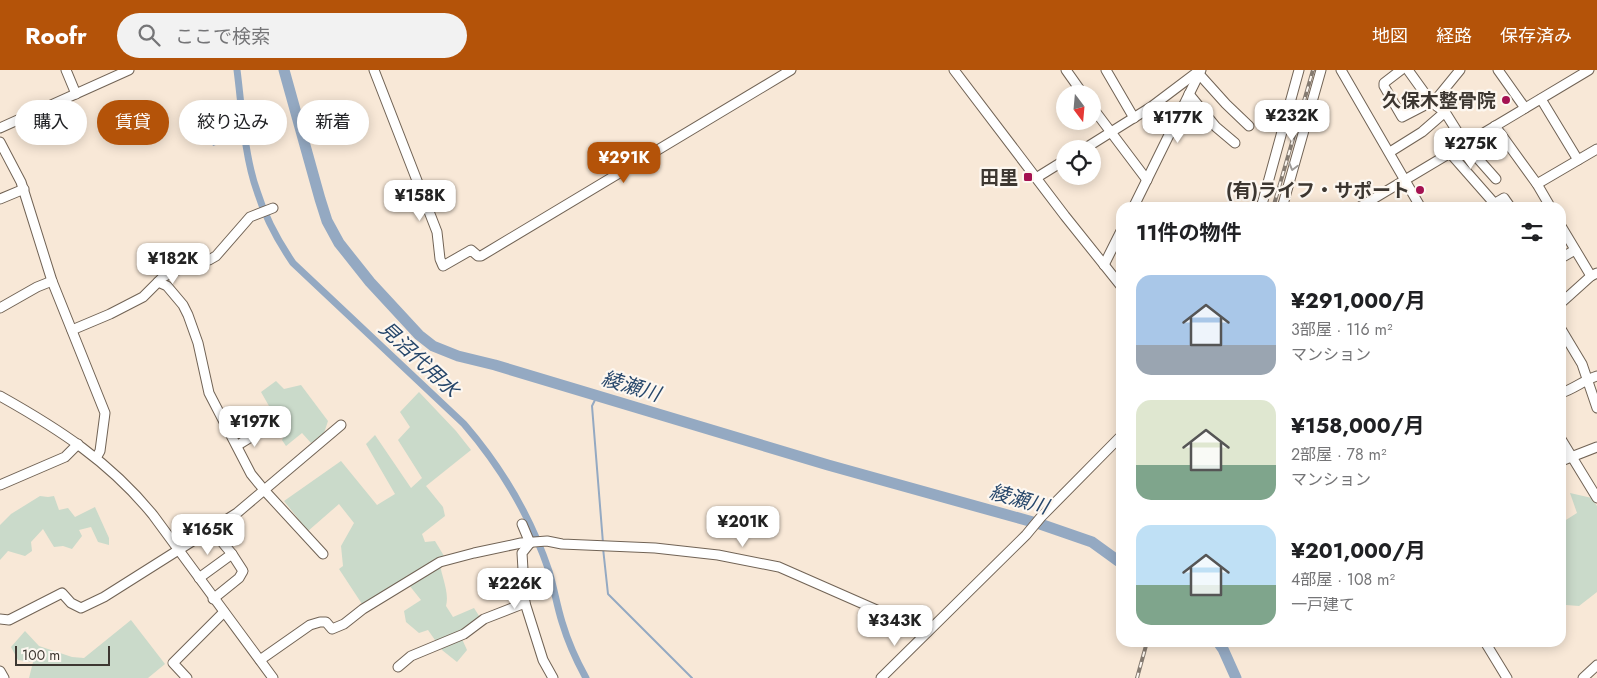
<!DOCTYPE html>
<html lang="ja">
<head>
<meta charset="utf-8">
<style>
  :root { --surface:#fff; --page:#f2f2f2; --text:#202124; --muted:#757577; --accent:#b45309 }
  body { margin:0; font-family:Jost,"Noto Sans JP",sans-serif; background:var(--page); color:var(--text); height:100vh; display:flex; flex-direction:column; font-size:19px; white-space:nowrap }
  * { box-sizing:border-box; margin:0 }
  p { font-size:16px; color:var(--muted) }
  .icon { flex:none; width:28px; height:28px; fill:none; stroke:currentColor; stroke-width:2; stroke-linecap:round; stroke-linejoin:round }
  .map { position:relative; flex:1; overflow:hidden }
  .side { position:absolute; left:1116px; top:132px; width:450px; height:445px; display:flex; flex-direction:column; background:var(--surface); border-radius:15px; box-shadow:0 2px 12px #0003 }
  .side>* { flex:none }
  .banner { position:absolute; left:15px; top:30px; width:475px; height:45px; display:flex; gap:10px }
  .needle { width:32px; rotate:164deg }
  .controls { position:absolute; left:1056px; top:15px; display:grid; gap:10px }
  .controls a { display:grid; place-items:center; width:45px; height:45px; border-radius:50%; background:var(--surface); box-shadow:0 2px 12px #0003; font-size:25px }
  .scale { position:absolute; left:15px; bottom:12px; width:95px; box-sizing:border-box; padding-left:5px; border:2px solid #3d3731; border-top:0; font-size:14px; line-height:18px; white-space:nowrap; color:#3d3731; -webkit-text-stroke:4px #fdf7f0; paint-order:stroke }
  .price { position:absolute; translate:-50% -42px; padding:0 11px; border-radius:10px; background:#fff; color:#222; font-size:16px; line-height:32px; filter:drop-shadow(0 1px 2px #0008) }
  .price::after { content:''; position:absolute; left:50%; top:30px; width:15px; height:11px; margin-left:-8px; background:inherit; clip-path:polygon(0 0,100% 0,50% 100%) }
  .price.selected { background:var(--accent); color:#fff }
  ul { padding:0; list-style:none }
  li { display:flex; align-items:center; gap:15px; height:125px; padding:0 20px }
  li span { display:grid; place-items:center; flex:none; width:140px; height:100px; border-radius:15px; color:#555 }
  li>.icon { margin-inline-start:auto }
  span .icon { width:60px; height:60px; fill:#fffc; stroke-width:1 }
  li b { font-size:21px }
  h2 { display:flex; justify-content:space-between; align-items:center; height:60px; padding:0 20px; font-size:21px }
  .pill { padding:0 18px; border-radius:22px; background:var(--surface); box-shadow:0 2px 12px #0003; font-size:18px; line-height:45px }
  .pill.selected { background:var(--accent); color:#fff }
  header { display:flex; align-items:center; gap:30px; box-sizing:border-box; height:70px; padding:0 25px; background:var(--accent); color:#fff }
  header strong { font-size:24px }
  nav { display:flex; gap:28px; margin-inline-start:auto; font-size:18px }
  .search { width:350px; height:45px; background:var(--page); display:flex; align-items:center; gap:12px; box-sizing:border-box; padding:0 18px; border-radius:28px; color:var(--muted); font-size:19px }
  .map>svg:first-child { display:block }
  .green { fill:#cadaca }
  .water { fill:#94a9c2 }
  .lines { fill:none; stroke-linecap:round; stroke-linejoin:round }
  .stream { stroke:#94a9c2; stroke-width:2 }
  .canal { stroke:#94a9c2; stroke-width:7 }
  .river { stroke:#94a9c2; stroke-width:11 }
  .minor-casing { stroke:#716355; stroke-width:11 }
  .minor { stroke:#fff; stroke-width:9 }
  .rail-casing { stroke:#857b71; stroke-width:4 }
  .rail { stroke:#fdf7f0; stroke-width:2; stroke-dasharray:5.5; stroke-linecap:butt }
  .oneway { stroke:#9e9b98 }
  .poi-dot { fill:#a41151; stroke:#fdf7f0; stroke-width:2 }
  .labels { text-anchor:middle; stroke-width:4.5; stroke-linejoin:round; paint-order:stroke }
  .poi-label { font-size:19px; font-weight:bold; fill:#3d3731; stroke:#fdf7f0; text-anchor:end }
  .water-label { font-size:20px; font-style:italic; fill:#26466a; stroke:#fdf7f0 }
</style>
</head>
<body>
<header>
<strong>Roofr</strong>
<div class="search"><svg class="icon" aria-label="search" viewBox="0 0 24 24"><circle cx="10" cy="10" r="6"/><path d="M15 15l6 6"/></svg>ここで検索</div>
<nav><a>地図</a><a>経路</a><a>保存済み</a></nav>
</header>
<div class="map">
<svg width="1597" height="608" viewBox="0 0 1597 608">
  <rect width="100%" height="100%" fill="#f8e8d7"/>
  <g class="green">
    <polygon points="276,311 284,319 301,315 328,351 323,366 311,373 302,363 286,376 282,370 285,364 261,322"/>
    <path d="M419,322L456,361L471,380L426,416L443,437L445,446L422,464L425,472L435,471L444,486L439,488C440,504 450,521 446,536L453,547L474,538L481,549L462,569L467,580L457,592L442,580L428,560L419,563L406,552L404,541L421,530L405,510L362,534L339,499L343,496L341,476L354,453L339,434L308,461L284,431L341,391L377,435L395,424L366,374L375,365L411,418L422,408L398,370L410,357L400,342Z"/>
    <polygon points="1570,423 1592,428 1597,436 1597,522 1579,536 1566,535 1561,531 1561,453 1577,443"/>
    <polygon points="40,426 48,427 54,426 59,440 68,438 75,447 95,437 109,468 109,475 98,472 91,457 79,460 82,466 72,479 63,476 54,477 43,459 31,472 32,481 25,486 8,481 0,490 0,455 11,444"/>
    <polygon points="131,550 165,594 148,608 29,608 33,592 18,590 11,577 25,561 39,576 72,587 84,588"/>
  </g>
  <polygon class="water" points="215,50 224,72 213,76 204,54"/>
  <g class="lines">
    <g class="stream">
      <polyline points="597,326 592,336 603,473"/>
      <polyline points="603,478 608,524 692,608"/>
    </g>
    <path class="canal" d="M237,0C242,38 244,85 257,121C265,147 278,171 293,193L464,354C502,398 530,445 549,501C554,518 557,536 562,552C568,572 576,590 586,608"/>
    <g class="river">
      <polyline points="284,0 320,129 327,151 339,173 370,212 419,265 433,276 458,286 495,295 828,395 1040,454 1092,472 1121,493"/>
      <polyline points="1218,572 1223,579 1236,608"/>
    </g>
    <g class="minor-casing">
      <g id="minor">
        <polyline points="66,0 76,24"/>
        <polyline points="374,0 437,162 440,189 443,196 471,180 478,186 481,186 791,0"/>
        <polyline points="954,0 1065,146 1121,216"/>
        <polyline points="1066,0 1083,24"/>
        <polyline points="1106,0 1134,48"/>
        <polyline points="1341,0 1421,138"/>
        <polyline points="1401,0 1384,13 1384,16 1402,47 1431,32"/>
        <polyline points="1408,0 1431,32 1445,42 1465,74 1496,109"/>
        <polyline points="1498,0 1525,38"/>
        <polyline points="1199,4 1226,34 1249,56"/>
        <polyline points="1189,24 1216,57 1235,73"/>
        <polyline points="1541,29 1578,90"/>
        <polyline points="1433,33 1460,0"/>
        <polyline points="1092,37 1147,110"/>
        <polyline points="1495,56 1537,114 1551,138"/>
        <polyline points="0,58 129,0"/>
        <polyline points="0,72 21,112 52,211 105,343 100,381 96,388"/>
        <polyline points="1084,79 1151,37 1200,0"/>
        <polyline points="1390,82 1422,62 1445,42"/>
        <polyline points="1450,83 1494,133"/>
        <polyline points="1036,108 1065,90"/>
        <polyline points="1537,114 1597,79"/>
        <polyline points="0,129 24,119"/>
        <polyline points="1133,138 1201,0"/>
        <polyline points="1261,138 1299,0"/>
        <polyline points="1282,138 1321,0"/>
        <polyline points="1358,138 1589,0"/>
        <polyline points="1487,138 1504,128 1511,138"/>
        <polyline points="1561,156 1591,206"/>
        <polyline points="1561,188 1575,180"/>
        <polyline points="1104,195 1121,161"/>
        <polyline points="158,212 167,216 183,235 188,245 198,273 209,323 251,404 265,421 323,484"/>
        <polyline points="1561,233 1591,206 1597,203"/>
        <polyline points="0,238 37,217 52,211"/>
        <polyline points="1561,259 1582,294 1597,338"/>
        <polyline points="72,260 110,244 143,227 163,207 169,204 184,197 209,190 216,186 250,147 273,138"/>
        <path d="M1561,323C1574,319 1584,310 1597,306"/>
        <path d="M0,326C59,359 110,392 153,445L273,608"/>
        <polyline points="1561,369 1597,428"/>
        <polyline points="238,375 259,362"/>
        <polyline points="1561,391 1597,377"/>
        <polyline points="0,415 65,387 78,374"/>
        <polyline points="522,454 530,473"/>
        <polyline points="212,460 232,484 243,501 239,508 213,529"/>
        <polyline points="530,473 522,483 525,533 543,590 553,608"/>
        <polyline points="199,508 232,484"/>
        <polyline points="0,549 9,550 62,523 71,533 81,538 104,527 237,443 341,355"/>
        <polyline points="1485,572 1507,608"/>
        <polyline points="260,590 310,555 320,552 326,552 332,559 344,554 363,539 440,492 474,483 521,473 547,471 562,474 655,478 718,485 779,497 927,562"/>
        <polyline points="398,597 411,586 464,564 484,549 525,533"/>
        <polyline points="0,601 4,608"/>
        <polyline points="187,608 173,593 224,542"/>
        <polyline points="881,608 1026,465 1041,447 1121,366"/>
        <polyline points="1583,608 1597,595"/>
      </g>
    </g>
    <use href="#minor" class="minor"/>
    <g class="rail-casing">
      <g id="rail">
        <polyline points="1273,138 1313,0"/>
        <polyline points="1137,608 1147,572"/>
      </g>
    </g>
    <use href="#rail" class="rail"/>
  </g>
  <defs><path id="oneway-chevron" d="M-2-3.5L2.5 0L-2 3.5" fill="none" stroke-width="1.6" stroke-linecap="round" stroke-linejoin="round" transform="scale(1.25)"/></defs>
  <use class="oneway" href="#oneway-chevron" transform="translate(1293 97) rotate(105)"/>
  <g class="poi-dot">
    <circle cx="1506" cy="30" r="5"/>
    <rect x="1023" y="102" width="10" height="10" rx="2.5"/>
    <circle cx="1420" cy="120" r="5"/>
  </g>
  <g class="labels">
    <g class="poi-label">
      <text x="1496" y="37">久保木整骨院</text>
      <text x="1018" y="114">田里</text>
      <text x="1410" y="127">(有)ライフ・サポート</text>
    </g>
    <g class="water-label">
      <text transform="translate(419 289) rotate(43)" y="7">見沼代用水</text>
      <text transform="translate(631 316) rotate(17)" y="7">綾瀬川</text>
      <text transform="translate(1019 429) rotate(16)" y="7">綾瀬川</text>
    </g>
  </g>
</svg>
<div class="controls">
<a><svg class="needle" viewBox="-14 -14 28 28"><path d="M0-13l5 13h-10z" fill="#e53935"/><path d="M0 13l5-13h-10z" fill="#757577"/></svg></a>
<a><svg class="icon" aria-label="locate" viewBox="0 0 24 24"><circle cx="12" cy="12" r="6"/><path d="M12 2v4M12 18v4M2 12h4M18 12h4"/></svg></a>
</div>
<div class="scale">100 m</div>
<b class="price" style="left:1292px;top:72px">¥232K</b>
<b class="price" style="left:1178px;top:74px">¥177K</b>
<b class="price" style="left:1471px;top:100px">¥275K</b>
<b class="price selected" style="left:624px;top:114px">¥291K</b>
<b class="price" style="left:420px;top:152px">¥158K</b>
<b class="price" style="left:173px;top:215px">¥182K</b>
<b class="price" style="left:255px;top:378px">¥197K</b>
<b class="price" style="left:743px;top:478px">¥201K</b>
<b class="price" style="left:208px;top:486px">¥165K</b>
<b class="price" style="left:515px;top:540px">¥226K</b>
<b class="price" style="left:895px;top:577px">¥343K</b>
<div class="banner">
<a class="pill">購入</a>
<a class="pill selected">賃貸</a>
<a class="pill">絞り込み</a>
<a class="pill">新着</a>
</div>
<section class="side">
<h2>11件の物件<svg class="icon" aria-label="filters" viewBox="0 0 24 24"><path d="M4 7h16M4 17h16"/><circle cx="9" cy="7" r="2"/><circle cx="15" cy="17" r="2"/></svg></h2>
<ul>
<li><span style="background:linear-gradient(#a9c7e8 70%,#9aa5b1 0)"><svg class="icon" aria-label="home" viewBox="0 0 24 24"><path d="M3 11l9-7 9 7M6 9v11h12V9"/></svg></span><div><b>¥291,000/月</b><p>3部屋 · 116 m²</p><p>マンション</p></div></li>
<li><span style="background:linear-gradient(#dfe7d0 65%,#7fa58c 0)"><svg class="icon" aria-label="home" viewBox="0 0 24 24"><path d="M3 11l9-7 9 7M6 9v11h12V9"/></svg></span><div><b>¥158,000/月</b><p>2部屋 · 78 m²</p><p>マンション</p></div></li>
<li><span style="background:linear-gradient(#bfe0f5 60%,#7fa58c 0)"><svg class="icon" aria-label="home" viewBox="0 0 24 24"><path d="M3 11l9-7 9 7M6 9v11h12V9"/></svg></span><div><b>¥201,000/月</b><p>4部屋 · 108 m²</p><p>一戸建て</p></div></li>
</ul>
</section>
</div>
</body>
</html>
